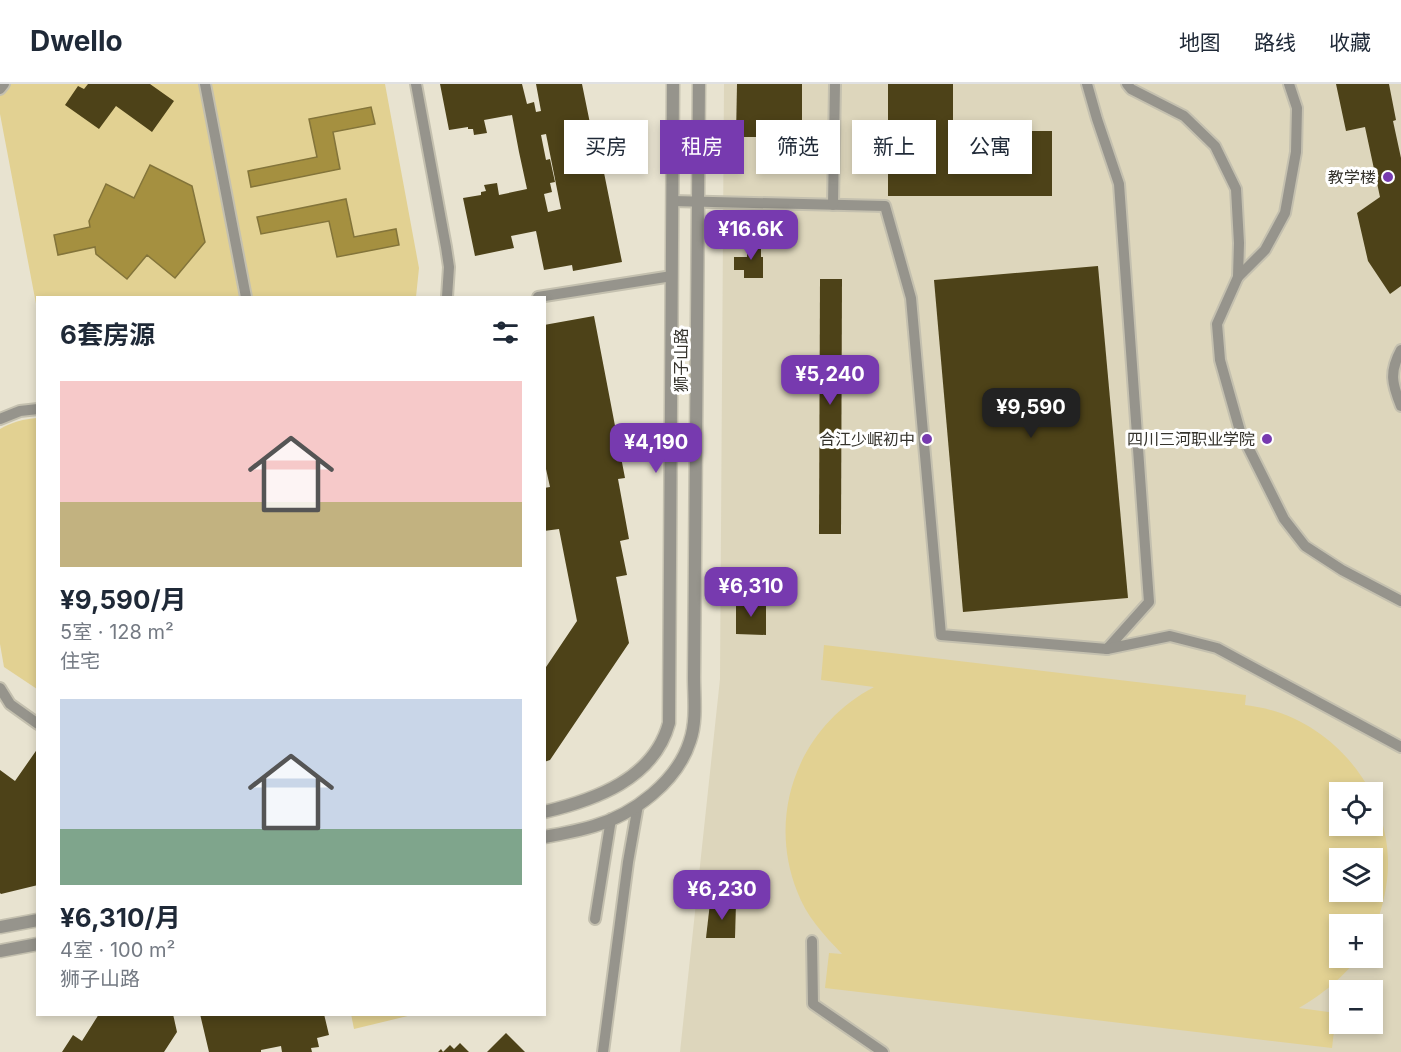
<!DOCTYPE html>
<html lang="zh">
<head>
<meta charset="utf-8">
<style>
  :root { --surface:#fff; --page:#f2f2f3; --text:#1f2937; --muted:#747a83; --line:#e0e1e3; --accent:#773aaf }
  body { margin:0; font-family:Inter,"Noto Sans SC",sans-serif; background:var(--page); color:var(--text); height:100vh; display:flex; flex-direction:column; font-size:22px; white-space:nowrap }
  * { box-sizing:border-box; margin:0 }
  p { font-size:20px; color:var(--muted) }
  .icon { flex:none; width:33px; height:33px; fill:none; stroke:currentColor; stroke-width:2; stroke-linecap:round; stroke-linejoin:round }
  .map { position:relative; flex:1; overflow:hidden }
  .panel { position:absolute; left:36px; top:212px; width:510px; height:720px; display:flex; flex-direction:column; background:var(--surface); border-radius:0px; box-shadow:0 3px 9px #0003 }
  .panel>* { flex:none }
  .hud { position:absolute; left:564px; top:36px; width:570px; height:54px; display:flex; gap:12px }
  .fabs { position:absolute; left:1329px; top:698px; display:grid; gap:12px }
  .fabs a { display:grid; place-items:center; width:54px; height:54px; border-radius:0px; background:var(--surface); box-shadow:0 3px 9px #0003; font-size:30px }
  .price { position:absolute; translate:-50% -51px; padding:0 14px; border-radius:12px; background:var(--accent); color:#fff; font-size:20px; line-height:39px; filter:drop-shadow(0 2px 3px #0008) }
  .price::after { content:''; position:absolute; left:50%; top:36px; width:18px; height:14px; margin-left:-9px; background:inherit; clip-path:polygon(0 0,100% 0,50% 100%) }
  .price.on { background:#222; color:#fff }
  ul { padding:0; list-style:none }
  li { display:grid; align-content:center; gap:12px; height:318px; padding:0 24px }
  li span { display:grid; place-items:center; height:186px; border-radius:0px; color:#555 }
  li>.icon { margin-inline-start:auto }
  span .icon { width:108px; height:108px; fill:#fffc; stroke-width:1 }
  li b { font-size:26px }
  h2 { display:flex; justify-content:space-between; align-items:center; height:72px; padding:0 24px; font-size:26px }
  .tag { padding:0 21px; border-radius:0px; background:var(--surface); box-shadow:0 3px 9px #0003; font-size:21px; line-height:54px }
  .tag.on { background:var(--accent); color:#fff }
  header { display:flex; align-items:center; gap:36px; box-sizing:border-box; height:84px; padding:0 30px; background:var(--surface); border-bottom:2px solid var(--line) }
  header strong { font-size:28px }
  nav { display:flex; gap:33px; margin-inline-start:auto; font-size:21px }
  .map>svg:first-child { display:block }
  .built { fill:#ddd6bc; fill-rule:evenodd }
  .green { fill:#e2d192; fill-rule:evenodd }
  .water { fill:#a59040; stroke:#83743a; stroke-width:1.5 }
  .building { fill:#4d4218; fill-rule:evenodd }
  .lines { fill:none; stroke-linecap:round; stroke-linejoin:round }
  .service-casing { stroke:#c4c0af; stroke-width:14 }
  .tertiary-casing { stroke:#c4c0af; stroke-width:15 }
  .service { stroke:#96948c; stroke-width:10 }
  .tertiary { stroke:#96948c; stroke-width:12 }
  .poi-dot { fill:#773aaf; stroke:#fff; stroke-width:2 }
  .labels { text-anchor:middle; stroke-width:6; stroke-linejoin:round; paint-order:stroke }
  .poi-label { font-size:16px; fill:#35332c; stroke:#fff; text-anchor:end }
  .street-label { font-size:16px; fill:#35332c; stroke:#fff }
</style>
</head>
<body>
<header>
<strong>Dwello</strong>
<nav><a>地图</a><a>路线</a><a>收藏</a></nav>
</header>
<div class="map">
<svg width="1401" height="968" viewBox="0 0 1401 968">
  <rect width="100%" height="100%" fill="#e8e3d0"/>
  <path class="built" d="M724,0H1401V968H680L720,595ZM1340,708H1372V741H1340ZM1340,774H1372V807H1340ZM1340,840H1372V873H1340ZM1340,906H1372V939H1340Z"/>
  <g class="green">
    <polygon points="0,0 385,0 419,184 416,213 38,213 37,225 0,30"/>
    <path d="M37,334H38L37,605L4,583L0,560V345C12,338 24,335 37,334Z"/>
    <path d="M824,561L1246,611L1245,621C1299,627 1345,660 1371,708H1340V741H1372L1373,712C1394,762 1392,800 1373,849L1372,840H1340V873H1359C1340,896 1324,909 1299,924L1336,929L1332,964L825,904L829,869L842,870C824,851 806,832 797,807C766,728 800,642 874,603L821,596ZM1340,774H1372V807H1340Z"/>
    <polygon points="351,930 416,930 354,945"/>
  </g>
  <g class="water">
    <polygon points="371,23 375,40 333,48 340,85 251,103 248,87 317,73 309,35"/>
    <polygon points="150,81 192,102 205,158 175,194 147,171 127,195 96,170 95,163 58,171 54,151 90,143 89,137 106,100 134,114"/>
    <polygon points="346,115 354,153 396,145 399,161 337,173 329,137 261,150 257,133"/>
  </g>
  <g class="building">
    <polygon points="88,0 150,0 174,17 152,48 116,22 99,45 65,21 78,2 84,5"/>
    <path d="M440,0H522L527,20L534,18L536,28L541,27L536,0H582L593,54H597L622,178L573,187L572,181L544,186L536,147L511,152L514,164L475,172L463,114L481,111V108L486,107L484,101L497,99L499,111L527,105L519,68L512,31L484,36L487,49L474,51L473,45H468V43L449,46ZM546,50L561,125L548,128L544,110L552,108L550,99L555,98L550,75L546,76L541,51Z"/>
    <polygon points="737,0 802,0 802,53 736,53"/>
    <polygon points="888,0 953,0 953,56 968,56 968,47 1052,47 1052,112 888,112"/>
    <polygon points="1336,0 1389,0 1396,36 1393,37 1401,74 1401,202 1390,210 1368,177 1357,129 1380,113 1365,43 1346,47"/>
    <polygon points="747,155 761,155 761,173 763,173 763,194 744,194 744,186 734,186 734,173 747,173"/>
    <polygon points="1098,182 1128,514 963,528 934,196"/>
    <polygon points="820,195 842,195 841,450 819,450"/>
    <polygon points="594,232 625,394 618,395 629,455 620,457 627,491 616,493 629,559 550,676 544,678 544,586 577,537 559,445 544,447 544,404 550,403 544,376 544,241"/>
    <polygon points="736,516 766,517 766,551 736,550"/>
    <polygon points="38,664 38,801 1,810 0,809 0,686 15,697"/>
    <polygon points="710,819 736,819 735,854 706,854"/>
    <polygon points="99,930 173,930 177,948 164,968 62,968 73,951 82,957"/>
    <polygon points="200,930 324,930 329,951 317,954 319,963 311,964 312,968 282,968 281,962 261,966 261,968 209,968"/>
    <polygon points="506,949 525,968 487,968"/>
    <polygon points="460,959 469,968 438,968 441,965 443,968 450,961 454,965"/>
  </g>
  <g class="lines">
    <g class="service-casing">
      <g id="service">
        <polyline points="205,0 246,213"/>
        <polyline points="416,0 446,163 449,183 447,213"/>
        <polyline points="1127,0 1131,5 1184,32 1215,62 1236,105 1239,159 1238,193"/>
        <polyline points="1289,0 1297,24 1296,68 1285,129 1265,166 1238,193 1217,240 1220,276 1240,347 1284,435 1305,462 1342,486 1401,517"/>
        <polyline points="0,5 4,0"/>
        <polyline points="672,117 885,122 911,214 941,551 1107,565 1149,518 1119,100 1097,35 1087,0"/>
        <polyline points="833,121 835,0"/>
        <polyline points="538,213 672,192"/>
        <path d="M1401,266C1389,288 1392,300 1401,322"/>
        <polyline points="0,335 20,327 38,325"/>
        <polyline points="1107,565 1170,552 1217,564 1401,663"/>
        <polyline points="0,604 10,620 38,640"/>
        <polyline points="595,835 611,735"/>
        <polyline points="812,857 813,920 883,968"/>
        <polyline points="603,968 628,778 638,721"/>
      </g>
    </g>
    <g class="tertiary-casing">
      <g id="tertiary">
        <path d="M544,728C595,716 654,695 669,639L673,0"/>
        <path d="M544,753C561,750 578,747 594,742C634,730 677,698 690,657C697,637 694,613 694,593L699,0"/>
        <polyline points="0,843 38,836"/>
        <polyline points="0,867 38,860"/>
      </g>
    </g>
    <use href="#service" class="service"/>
    <use href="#tertiary" class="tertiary"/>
  </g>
  <g class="poi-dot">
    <circle cx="1388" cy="93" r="6"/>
    <circle cx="927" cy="355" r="6"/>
    <circle cx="1267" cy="355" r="6"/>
  </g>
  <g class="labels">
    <g class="poi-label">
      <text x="1376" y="99">教学楼</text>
      <text x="915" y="361">合江少岷初中</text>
      <text x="1255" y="361">四川三河职业学院</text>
    </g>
    <g class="street-label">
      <text transform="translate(681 276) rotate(-90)" y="6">狮子山路</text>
    </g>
  </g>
</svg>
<div class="fabs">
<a><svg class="icon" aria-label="locate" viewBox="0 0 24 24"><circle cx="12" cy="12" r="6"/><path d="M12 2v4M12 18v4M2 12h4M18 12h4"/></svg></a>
<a><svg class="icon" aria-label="layers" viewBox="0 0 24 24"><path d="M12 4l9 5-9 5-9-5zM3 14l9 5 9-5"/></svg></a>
<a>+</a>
<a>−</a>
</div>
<b class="price" style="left:751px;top:177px">¥16.6K</b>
<b class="price" style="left:830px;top:322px">¥5,240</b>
<b class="price on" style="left:1031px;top:355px">¥9,590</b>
<b class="price" style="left:656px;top:390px">¥4,190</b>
<b class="price" style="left:751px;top:534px">¥6,310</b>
<b class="price" style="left:722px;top:837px">¥6,230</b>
<div class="hud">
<a class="tag">买房</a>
<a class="tag on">租房</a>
<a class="tag">筛选</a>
<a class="tag">新上</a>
<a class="tag">公寓</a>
</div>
<section class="panel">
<h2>6套房源<svg class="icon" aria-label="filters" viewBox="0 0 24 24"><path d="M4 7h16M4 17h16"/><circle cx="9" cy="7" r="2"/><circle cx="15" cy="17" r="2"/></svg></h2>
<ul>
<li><span style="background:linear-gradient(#f6c9c9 65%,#c2b280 0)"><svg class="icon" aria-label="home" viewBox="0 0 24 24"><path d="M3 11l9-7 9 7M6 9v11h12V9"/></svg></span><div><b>¥9,590/月</b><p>5室 · 128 m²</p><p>住宅</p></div></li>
<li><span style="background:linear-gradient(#c9d6e8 70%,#7fa58c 0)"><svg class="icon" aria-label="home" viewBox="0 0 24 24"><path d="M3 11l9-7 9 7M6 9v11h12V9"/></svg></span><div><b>¥6,310/月</b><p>4室 · 100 m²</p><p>狮子山路</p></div></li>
</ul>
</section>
</div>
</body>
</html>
